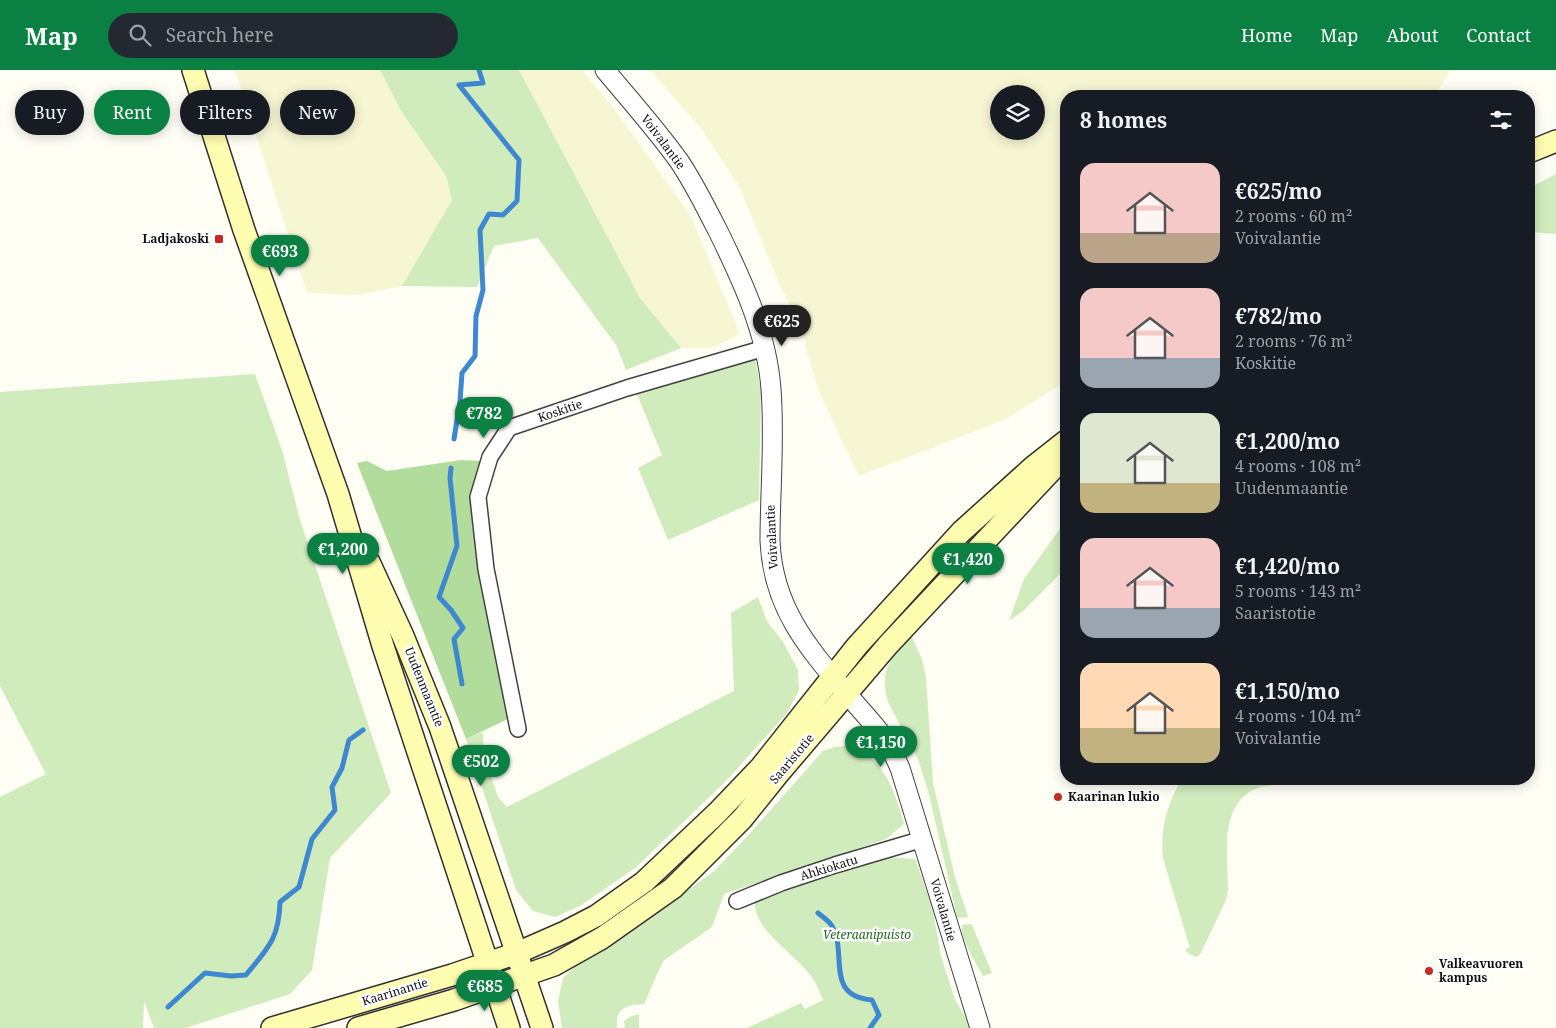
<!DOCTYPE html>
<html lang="en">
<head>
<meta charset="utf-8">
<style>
  :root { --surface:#171b24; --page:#242831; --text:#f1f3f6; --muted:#9ea1a6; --accent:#0b8043 }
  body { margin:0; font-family:"Noto Serif",serif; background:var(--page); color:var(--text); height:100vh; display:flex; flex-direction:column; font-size:19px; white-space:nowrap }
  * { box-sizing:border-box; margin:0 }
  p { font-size:16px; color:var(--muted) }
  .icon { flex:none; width:28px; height:28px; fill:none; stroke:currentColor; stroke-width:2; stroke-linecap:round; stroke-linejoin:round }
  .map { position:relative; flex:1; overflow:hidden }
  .details { position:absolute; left:1060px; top:20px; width:475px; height:695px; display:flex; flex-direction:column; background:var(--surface); border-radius:20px; box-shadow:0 2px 12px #0003 }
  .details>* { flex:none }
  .banner { position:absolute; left:15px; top:20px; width:475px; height:45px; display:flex; gap:10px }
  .fabs { position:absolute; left:990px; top:15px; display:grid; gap:10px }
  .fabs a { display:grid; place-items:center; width:55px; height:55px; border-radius:50%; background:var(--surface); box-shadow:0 2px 12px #0003; font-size:25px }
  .price { position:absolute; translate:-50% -42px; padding:0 11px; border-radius:18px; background:var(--accent); color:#fff; font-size:16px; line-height:32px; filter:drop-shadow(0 1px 2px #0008) }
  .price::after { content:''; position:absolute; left:50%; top:30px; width:15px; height:11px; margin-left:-8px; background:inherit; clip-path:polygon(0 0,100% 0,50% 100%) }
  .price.current { background:#222; color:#fff }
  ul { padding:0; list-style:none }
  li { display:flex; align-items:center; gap:15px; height:125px; padding:0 20px }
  li span { display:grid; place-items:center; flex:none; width:140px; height:100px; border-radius:15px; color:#555 }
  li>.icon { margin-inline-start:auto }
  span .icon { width:60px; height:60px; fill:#fffc; stroke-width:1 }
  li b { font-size:21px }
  h2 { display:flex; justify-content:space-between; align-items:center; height:60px; padding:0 20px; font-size:21px }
  .tag { padding:0 18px; border-radius:22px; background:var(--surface); box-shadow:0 2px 12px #0003; font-size:18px; line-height:45px }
  .tag.current { background:var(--accent); color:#fff }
  header { display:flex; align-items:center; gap:30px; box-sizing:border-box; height:70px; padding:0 25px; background:var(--accent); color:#fff }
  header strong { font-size:24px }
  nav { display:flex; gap:28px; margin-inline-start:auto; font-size:18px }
  .search { width:350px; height:45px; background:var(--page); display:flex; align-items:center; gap:12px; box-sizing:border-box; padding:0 18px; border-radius:28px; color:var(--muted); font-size:19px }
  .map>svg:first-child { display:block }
  .farmland { fill:#f6f6d3; fill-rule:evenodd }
  .green { fill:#d0ebbc }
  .forest { fill:#b2dc9b }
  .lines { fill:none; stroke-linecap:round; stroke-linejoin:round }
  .stream { stroke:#3d88d0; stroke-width:5 }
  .minor-casing { stroke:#434343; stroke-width:18 }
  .tertiary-casing { stroke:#434343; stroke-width:21 }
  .secondary-casing { stroke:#323232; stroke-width:24 }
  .minor { stroke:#fff; stroke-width:15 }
  .tertiary { stroke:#fff; stroke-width:19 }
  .secondary { stroke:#fffdaf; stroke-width:21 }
  .poi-dot { fill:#c52b24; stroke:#fff; stroke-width:2 }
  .labels { text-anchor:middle; stroke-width:5; stroke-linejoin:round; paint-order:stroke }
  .street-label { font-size:12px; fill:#101010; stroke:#fff }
  .poi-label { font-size:12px; font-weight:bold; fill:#101010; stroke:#fff; text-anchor:start }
  .park-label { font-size:12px; font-style:italic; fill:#276b1e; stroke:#fff }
</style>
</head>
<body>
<header>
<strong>Map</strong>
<div class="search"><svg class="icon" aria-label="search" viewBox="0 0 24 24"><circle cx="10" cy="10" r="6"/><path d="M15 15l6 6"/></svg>Search here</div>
<nav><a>Home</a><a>Map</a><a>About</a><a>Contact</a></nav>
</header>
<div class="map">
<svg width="1556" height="958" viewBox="0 0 1556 958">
  <rect width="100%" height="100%" fill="#fffef4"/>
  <g class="farmland">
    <polygon points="235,0 380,0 401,39 446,106 452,130 402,216 358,225 307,223"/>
    <polygon points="519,0 582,0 613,37 691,146 740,264 712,278 681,278 640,228"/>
    <path d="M650,0H1449L1450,1L1435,26H1066V311L1004,350L859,406L820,324L808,287L803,260L780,216L740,118L703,61ZM999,24H1036V61H999Z"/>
  </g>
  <g class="green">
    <polygon points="380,0 519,0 640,228 681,278 626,300 616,275 538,168 494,176 477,217 402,216 452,130 446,106 400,39"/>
    <polygon points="1556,104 1556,164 1529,162 1529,118"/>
    <polygon points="755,288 761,321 759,430 668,470 638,398 662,385 636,322"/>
    <polygon points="255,304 282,380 300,450 391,723 330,788 312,900 290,924 186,958 154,958 144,931 143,958 0,958 0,727 46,704 0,616 0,322"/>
    <polygon points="1066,450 1066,498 1023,541 1009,551 1024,509"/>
    <polygon points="758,527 767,551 783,572 798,600 799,620 787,643 725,712 635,798 580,836 555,847 533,841 516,820 466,669 483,662 484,686 498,727 507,737 734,621 731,543"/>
    <path d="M910,563L922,589L926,608L933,713L955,807L968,847L960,848L957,847L929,724L918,689L888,632C879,600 891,588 910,563Z"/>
    <path d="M846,676C883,684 895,721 904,754L886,769L724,824L712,857L663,891L644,934C626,935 615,938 617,958H562L558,931L563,908L576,895L658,842L714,801L744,770L823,681L834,677Z"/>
    <path d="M1182,709H1286L1285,712C1274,716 1261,715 1251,721C1219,740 1228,788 1228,819L1226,830L1201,883L1197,887L1189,884L1185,879L1190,878L1163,788C1160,759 1167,733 1182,709Z"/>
    <path d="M889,787L915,789L932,836L941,886L955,930L972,958H747L801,933L805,939L823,930C820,923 817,915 813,909C799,886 753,861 755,832L872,790Z"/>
    <path d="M969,854L972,855L992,903L983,906C977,894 959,868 962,855Z"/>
    <polygon points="639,944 639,958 625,958 624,951 632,946"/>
  </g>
  <polygon class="forest" points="461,390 483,391 472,429 510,648 466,669 357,393 367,391 387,401"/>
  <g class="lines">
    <g class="stream">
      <polyline points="454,369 460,331 462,303 475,286 476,246 483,220 480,160 489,144 503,145 517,131 519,90 459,15 483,13 479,0"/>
      <polyline points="451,398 450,408 457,476 439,527 451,540 463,558 454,569 462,614"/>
      <path d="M818,843C823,847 829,851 832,856C848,884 824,926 872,930L879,945L870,958"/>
      <path d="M168,937L205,903L231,906L246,905C268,878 279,869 280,832L299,817L312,769L335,740L332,717L342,698L349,670L363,660"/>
    </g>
    <g class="minor-casing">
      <g id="minor">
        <polyline points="518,659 486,499 478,427 490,387 509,358 627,318 765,278"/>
        <polyline points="737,831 781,813 835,795 923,769"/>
      </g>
    </g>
    <g class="tertiary-casing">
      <path id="tertiary" d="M605,0C630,30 656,59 679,91C694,113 706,138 718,161C742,210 767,263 771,319C775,369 770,420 770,471C773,541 811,581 854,632C866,646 879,659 888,674C893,681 896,690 900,698L980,958"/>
    </g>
    <g class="secondary-casing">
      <g id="secondary">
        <polyline points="193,0 244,160 338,424 383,576 509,958"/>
        <polyline points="1529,82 1556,71"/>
        <polyline points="369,492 403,566 440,657 542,958"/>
        <polyline points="272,958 452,905 517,883 565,862 596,846 644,812 717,743 761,697 857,576 961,462 1033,397 1066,371"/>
        <polyline points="358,958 454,930 554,895 602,868 673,818 742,749 779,703 888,575 1065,386"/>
      </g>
    </g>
    <use href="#minor" class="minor"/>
    <use href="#tertiary" class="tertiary"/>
    <use href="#secondary" class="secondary"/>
  </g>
  <g class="poi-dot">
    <rect x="214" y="164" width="10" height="10" rx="2.5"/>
    <circle cx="1058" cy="727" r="5"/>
    <circle cx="1429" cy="901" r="5"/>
  </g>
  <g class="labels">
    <g class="street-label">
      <text transform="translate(663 72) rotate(53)" y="4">Voivalantie</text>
      <text transform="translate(560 341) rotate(-19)" y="4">Koskitie</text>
      <text transform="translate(772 467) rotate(-93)" y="4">Voivalantie</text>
      <text transform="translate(424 617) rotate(68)" y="4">Uudenmaantie</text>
      <text transform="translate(792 689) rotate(-50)" y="4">Saaristotie</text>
      <text transform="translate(829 798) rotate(-17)" y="4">Ahkiokatu</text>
      <text transform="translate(943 840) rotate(74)" y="4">Voivalantie</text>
      <text transform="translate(395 922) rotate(-17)" y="4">Kaarinantie</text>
    </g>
    <g class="poi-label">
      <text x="209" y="173" text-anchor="end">Ladjakoski</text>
      <text x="1068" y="731">Kaarinan lukio</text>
      <text x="1439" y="898">Valkeavuoren<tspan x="1439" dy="14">kampus</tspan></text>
    </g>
    <g class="park-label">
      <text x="867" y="869">Veteraanipuisto</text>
    </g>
  </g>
</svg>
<div class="fabs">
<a><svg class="icon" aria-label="layers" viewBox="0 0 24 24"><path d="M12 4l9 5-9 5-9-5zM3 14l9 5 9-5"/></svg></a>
</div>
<b class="price" style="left:280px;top:207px">€693</b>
<b class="price current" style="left:782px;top:277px">€625</b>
<b class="price" style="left:484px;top:369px">€782</b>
<b class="price" style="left:343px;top:505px">€1,200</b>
<b class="price" style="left:968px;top:515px">€1,420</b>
<b class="price" style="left:881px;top:698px">€1,150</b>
<b class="price" style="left:481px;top:717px">€502</b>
<b class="price" style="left:485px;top:942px">€685</b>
<div class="banner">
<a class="tag">Buy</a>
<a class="tag current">Rent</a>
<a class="tag">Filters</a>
<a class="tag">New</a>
</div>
<section class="details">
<h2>8 homes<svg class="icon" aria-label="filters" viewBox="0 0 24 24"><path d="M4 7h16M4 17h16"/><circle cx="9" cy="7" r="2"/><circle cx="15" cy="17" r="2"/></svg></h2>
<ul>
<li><span style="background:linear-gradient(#f6c9c9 70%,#b9a48a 0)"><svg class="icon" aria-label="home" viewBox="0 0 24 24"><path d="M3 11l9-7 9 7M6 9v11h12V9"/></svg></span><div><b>€625/mo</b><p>2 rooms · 60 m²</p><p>Voivalantie</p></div></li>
<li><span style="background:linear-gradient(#f6c9c9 70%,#9aa5b1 0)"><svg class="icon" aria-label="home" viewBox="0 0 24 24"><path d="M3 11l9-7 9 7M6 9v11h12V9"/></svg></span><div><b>€782/mo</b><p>2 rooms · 76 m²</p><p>Koskitie</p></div></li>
<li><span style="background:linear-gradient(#dfe7d0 70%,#c2b280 0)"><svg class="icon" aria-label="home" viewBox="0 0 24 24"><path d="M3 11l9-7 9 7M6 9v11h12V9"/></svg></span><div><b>€1,200/mo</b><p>4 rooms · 108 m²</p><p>Uudenmaantie</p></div></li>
<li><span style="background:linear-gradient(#f6c9c9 70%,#9aa5b1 0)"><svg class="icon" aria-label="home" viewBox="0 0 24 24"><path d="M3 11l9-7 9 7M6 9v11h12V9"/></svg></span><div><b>€1,420/mo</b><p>5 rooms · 143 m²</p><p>Saaristotie</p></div></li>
<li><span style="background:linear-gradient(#ffd9b3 65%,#c2b280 0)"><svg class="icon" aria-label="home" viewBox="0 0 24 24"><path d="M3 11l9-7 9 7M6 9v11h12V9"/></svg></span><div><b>€1,150/mo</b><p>4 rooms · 104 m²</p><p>Voivalantie</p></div></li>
</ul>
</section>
</div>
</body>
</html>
